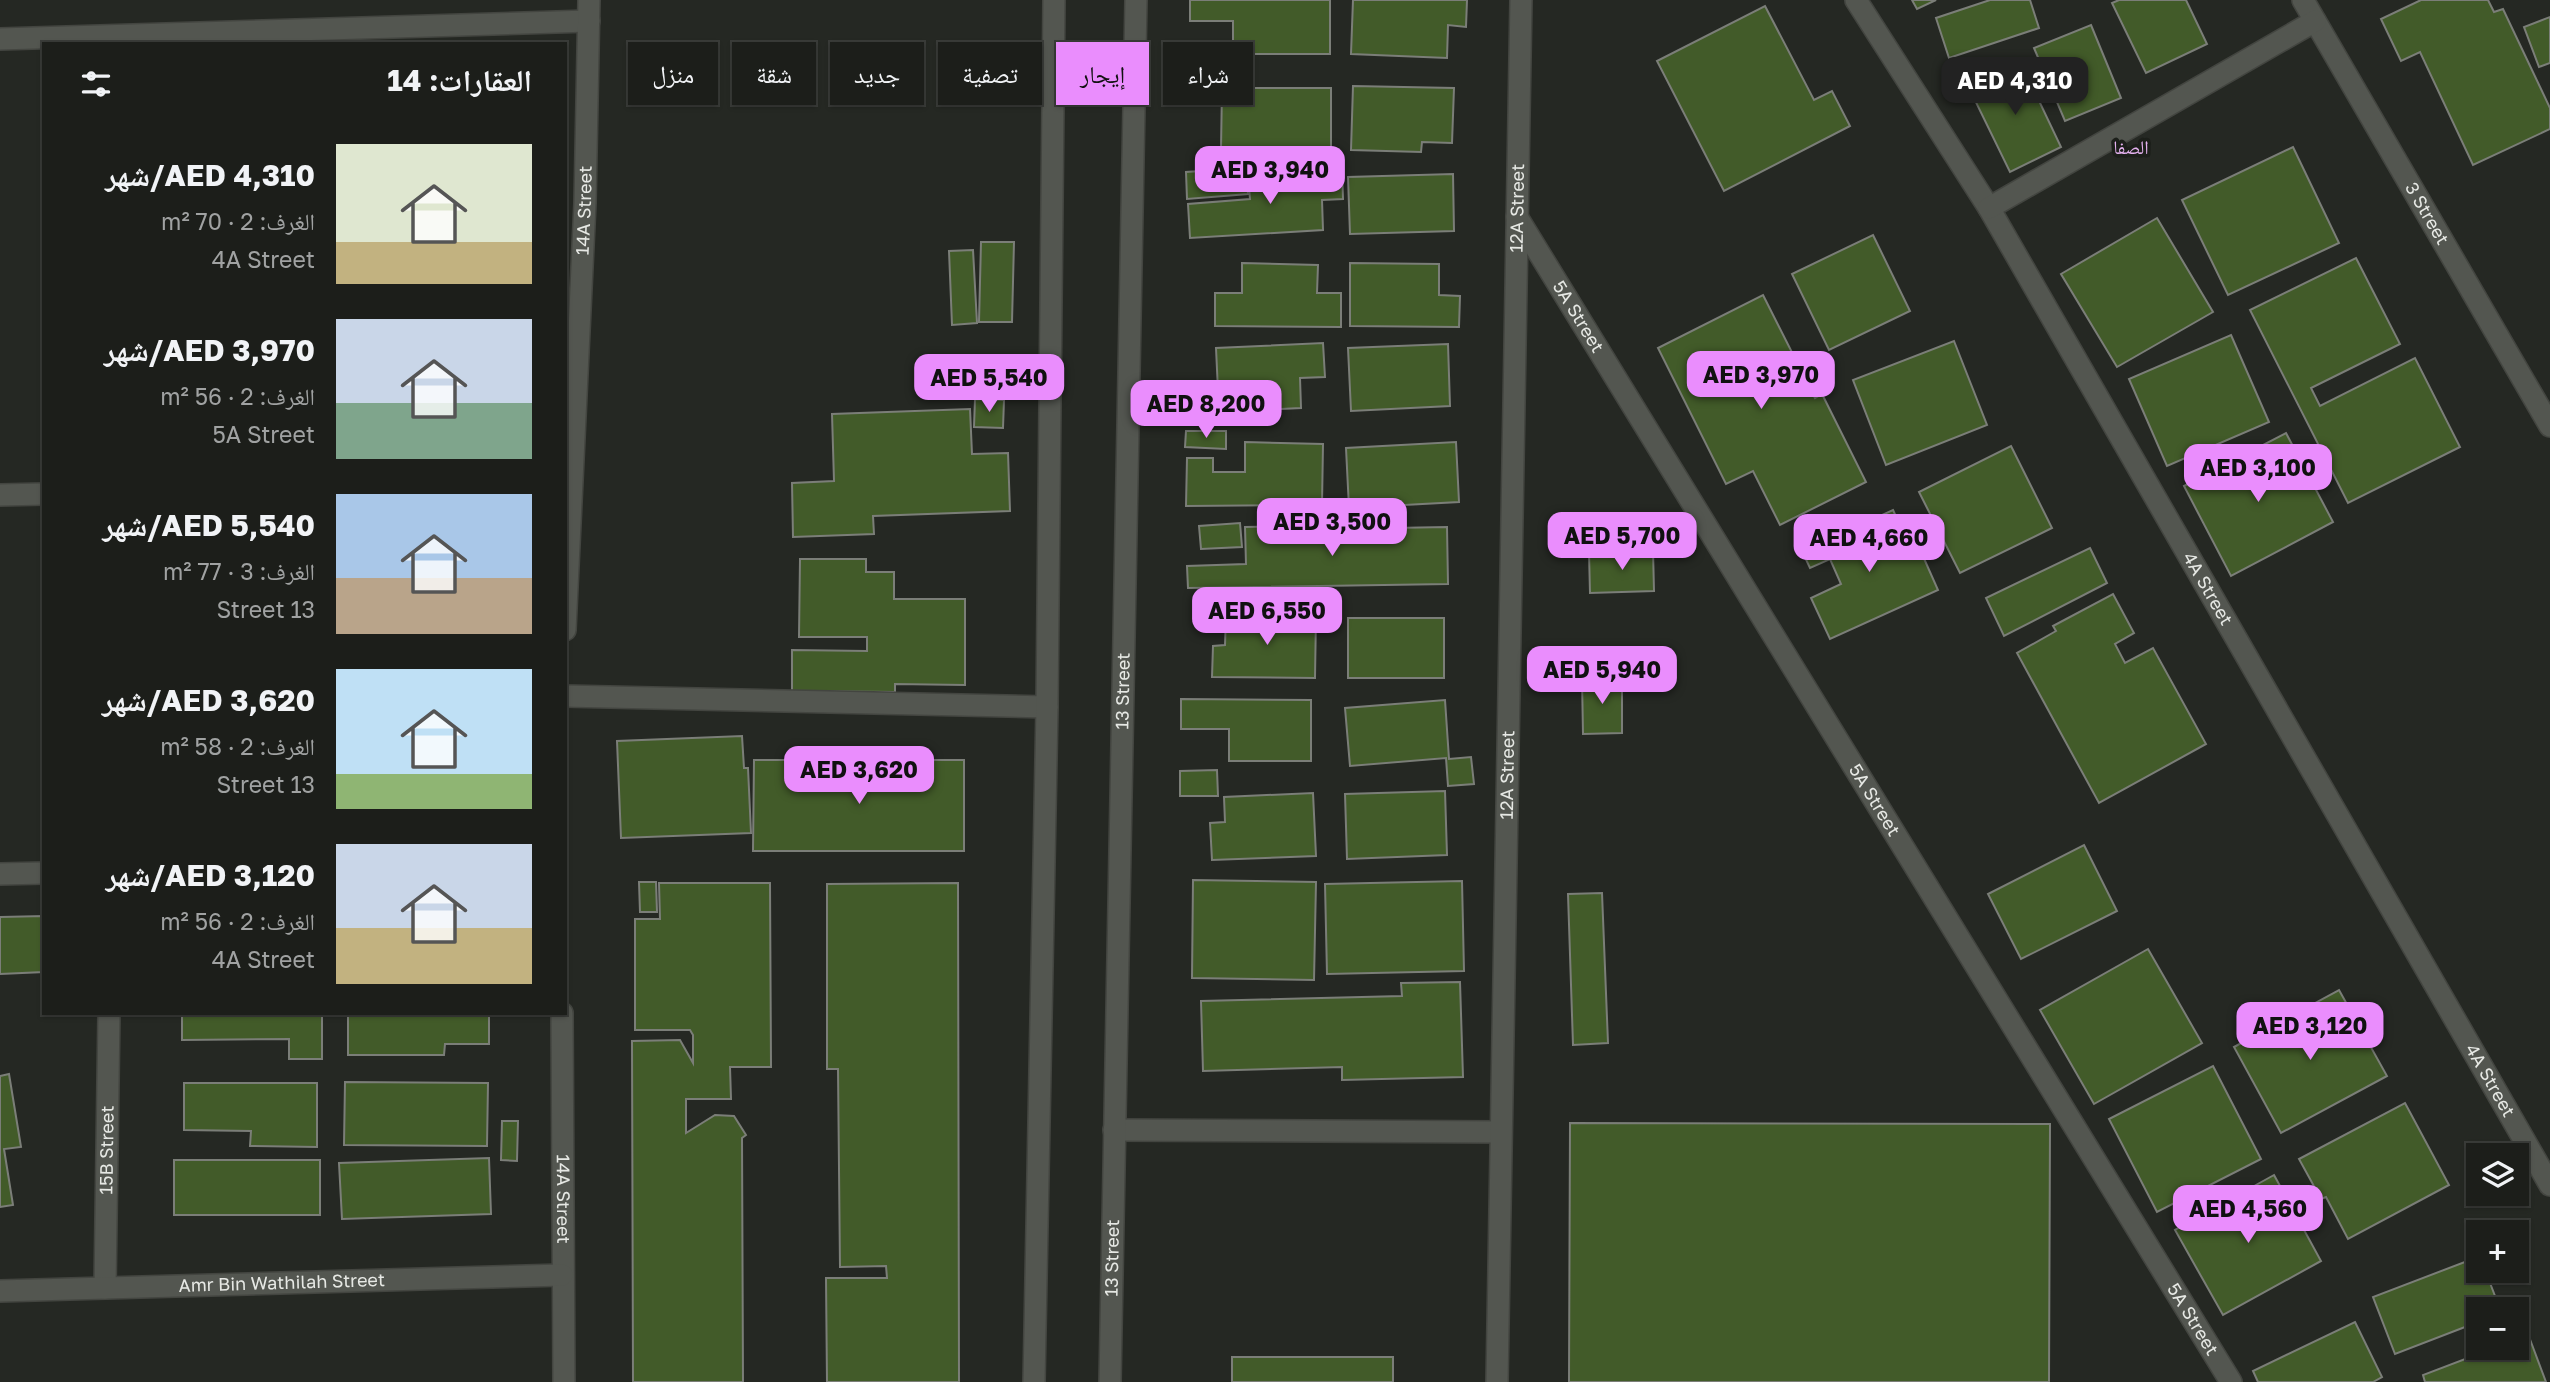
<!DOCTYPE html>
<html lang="ar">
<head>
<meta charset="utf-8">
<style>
  :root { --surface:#1c1e1a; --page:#292b27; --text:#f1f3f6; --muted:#a0a2a2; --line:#3a3c39; --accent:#ea8dfd }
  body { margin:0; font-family:"Golos Text","Noto Naskh Arabic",sans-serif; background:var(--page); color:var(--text); direction:rtl; height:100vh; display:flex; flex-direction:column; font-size:26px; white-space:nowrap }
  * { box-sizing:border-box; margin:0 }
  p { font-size:23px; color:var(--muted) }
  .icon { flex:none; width:38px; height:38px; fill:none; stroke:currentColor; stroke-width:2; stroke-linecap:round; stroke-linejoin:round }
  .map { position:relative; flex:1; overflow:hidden; direction:ltr }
  .panel { position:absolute; left:42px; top:42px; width:525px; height:973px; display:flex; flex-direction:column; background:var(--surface); border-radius:0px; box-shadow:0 2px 5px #0004,0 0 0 2px var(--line); direction:rtl }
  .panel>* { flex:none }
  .guide { position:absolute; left:588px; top:42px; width:665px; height:63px; direction:rtl; display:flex; gap:14px }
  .controls { position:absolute; left:2466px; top:1143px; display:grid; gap:14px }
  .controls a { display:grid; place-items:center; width:63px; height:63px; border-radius:0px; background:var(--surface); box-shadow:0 2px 5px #0004,0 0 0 2px var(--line); font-size:35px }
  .price { position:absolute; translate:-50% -60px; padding:0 16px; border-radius:14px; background:var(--accent); color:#111; font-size:23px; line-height:46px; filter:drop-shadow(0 2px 4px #0008) }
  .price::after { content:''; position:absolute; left:50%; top:42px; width:21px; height:16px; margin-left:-10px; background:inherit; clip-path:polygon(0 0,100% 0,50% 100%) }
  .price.current { background:#222; color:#fff }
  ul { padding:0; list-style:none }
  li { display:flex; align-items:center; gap:21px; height:175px; padding:0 35px }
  li span { display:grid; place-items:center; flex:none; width:196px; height:140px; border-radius:0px; color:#555 }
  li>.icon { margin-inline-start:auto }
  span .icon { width:84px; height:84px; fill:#fffc; stroke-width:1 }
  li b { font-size:30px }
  h2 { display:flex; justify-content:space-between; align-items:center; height:84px; padding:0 35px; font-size:30px }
  .chip { padding:0 24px; border-radius:0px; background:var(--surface); box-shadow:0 2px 5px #0004,0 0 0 2px var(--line); font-size:24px; line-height:63px }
  .chip.current { background:var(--accent); color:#111 }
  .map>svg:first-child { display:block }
  .building { fill:#425b29; stroke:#7b7e78; stroke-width:2 }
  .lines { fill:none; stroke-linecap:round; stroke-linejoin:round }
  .minor-casing { stroke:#434540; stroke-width:24 }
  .minor { stroke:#535650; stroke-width:21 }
  .labels { text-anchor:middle; stroke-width:7; stroke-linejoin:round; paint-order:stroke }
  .street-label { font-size:18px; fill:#e6e8e4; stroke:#1c1f1a }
  .neighbourhood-label { font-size:19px; fill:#e4b1ef; stroke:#1c1f1a }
</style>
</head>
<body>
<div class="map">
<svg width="2550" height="1382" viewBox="0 0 2550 1382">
  <rect width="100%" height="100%" fill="#252823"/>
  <g class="building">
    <polygon points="1190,0 1330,0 1330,54 1233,54 1233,21 1190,21"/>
    <polygon points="1353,0 1467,0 1466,27 1448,25 1447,58 1351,54"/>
    <polygon points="1912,0 1936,0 1917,9"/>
    <polygon points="1990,0 2030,0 2039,28 1949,58 1936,18"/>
    <polygon points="2119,0 2186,0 2207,44 2146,73 2112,3"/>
    <polygon points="2421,0 2488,0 2494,12 2503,9 2550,108 2550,129 2473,165 2420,52 2401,61 2381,19"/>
    <polygon points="1765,6 1814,100 1832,91 1850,126 1724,191 1657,61"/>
    <polygon points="2550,17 2550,63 2539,67 2524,27"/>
    <polygon points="2091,25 2121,98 2065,121 2034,48"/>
    <polygon points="1225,43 1226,61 1197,63 1196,44"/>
    <polygon points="2021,63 2061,147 2010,172 1969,88"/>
    <polygon points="1353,86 1454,88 1452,143 1422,142 1421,152 1351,150"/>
    <polygon points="1222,88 1331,88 1331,150 1221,149"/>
    <polygon points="2293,147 2339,243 2228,295 2182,200"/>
    <polygon points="1246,168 1248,194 1187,199 1186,172"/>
    <polygon points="1342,168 1343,199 1322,200 1323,230 1190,238 1188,204 1250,199 1248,175"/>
    <polygon points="1453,174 1454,231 1350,234 1348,177"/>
    <polygon points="2157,218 2213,312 2117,367 2061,274"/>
    <polygon points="1873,235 1910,311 1829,350 1792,274"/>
    <polygon points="981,242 1014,242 1012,322 979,322"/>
    <polygon points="973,250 977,323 952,325 949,251"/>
    <polygon points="2356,258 2400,344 2311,388 2320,406 2415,358 2460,447 2348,503 2250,310"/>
    <polygon points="1242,263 1318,265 1317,293 1341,293 1341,327 1215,326 1215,293 1242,293"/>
    <polygon points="1350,263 1439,264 1439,295 1460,296 1459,327 1350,326"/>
    <polygon points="1763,295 1815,398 1822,394 1866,482 1780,525 1753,471 1726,484 1658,348"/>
    <polygon points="2231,335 2269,422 2167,466 2129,379"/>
    <polygon points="1954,341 1987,425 1886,465 1853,380"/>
    <polygon points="1323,343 1325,377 1300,378 1301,408 1219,412 1216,348"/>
    <polygon points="1448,344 1450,406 1351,411 1348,348"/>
    <polygon points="975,399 1004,400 1003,428 974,427"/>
    <polygon points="970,409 972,454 1008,453 1010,511 873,516 874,534 793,537 792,483 834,481 832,414"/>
    <polygon points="1186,431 1226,431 1226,449 1185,447"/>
    <polygon points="2286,433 2333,522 2231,576 2184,486"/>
    <polygon points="1245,442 1323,444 1322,505 1186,506 1187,458 1213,458 1213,472 1245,472"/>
    <polygon points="1456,442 1459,502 1349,508 1346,448"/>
    <polygon points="2011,446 2052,528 1960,573 1919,492"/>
    <polygon points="1893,510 1911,549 1918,545 1938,590 1830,639 1811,598 1841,584 1830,559 1810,568 1802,551"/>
    <polygon points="1240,523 1242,547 1201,549 1199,526"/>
    <polygon points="1335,525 1335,529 1447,527 1448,584 1188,588 1187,566 1246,564 1245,527"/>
    <polygon points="2090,548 2107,583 2004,636 1986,598"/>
    <polygon points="1653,550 1654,591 1590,593 1589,552"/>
    <polygon points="800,559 866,559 866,572 894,572 894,599 965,599 965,685 895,684 895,692 792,691 792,650 867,651 867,637 799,637"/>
    <polygon points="2113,594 2134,633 2115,644 2125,663 2153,648 2206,744 2099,803 2017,653 2056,631 2053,626"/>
    <polygon points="1226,614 1316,615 1315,678 1212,677 1213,646 1225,645"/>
    <rect x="1348" y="618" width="96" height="60"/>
    <polygon points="1582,679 1622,679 1622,733 1583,734"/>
    <polygon points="1181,699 1311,700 1311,761 1229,761 1229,729 1181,729"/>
    <polygon points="1445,700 1449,759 1471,757 1474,784 1448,786 1446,758 1350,766 1345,708"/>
    <polygon points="742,736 744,768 748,768 751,833 621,838 617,741"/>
    <polygon points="754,760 964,760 964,851 753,851"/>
    <polygon points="1217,770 1218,796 1180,796 1180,771"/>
    <polygon points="1445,791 1447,855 1347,859 1345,794"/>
    <polygon points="1313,793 1316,856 1212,860 1210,823 1225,822 1224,797"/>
    <polygon points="2084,845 2117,911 2021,959 1988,894"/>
    <polygon points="1193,880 1316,882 1314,980 1192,978"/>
    <polygon points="1462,881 1464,971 1327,974 1325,884"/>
    <polygon points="639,882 656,882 657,912 640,912"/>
    <polygon points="659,883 770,883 771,1067 730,1067 731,1099 686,1099 686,1133 715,1115 734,1116 746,1135 742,1138 743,1382 633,1382 632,1041 680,1040 693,1063 693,1035 690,1030 635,1030 635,919 660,919"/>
    <polygon points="958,883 959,1382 827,1382 826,1278 887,1278 886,1266 840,1267 838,1069 827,1069 827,884"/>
    <polygon points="1602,893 1608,1043 1573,1045 1568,894"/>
    <polygon points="44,916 44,972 0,974 0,917"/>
    <polygon points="2148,949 2202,1043 2094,1104 2040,1010"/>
    <polygon points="1460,982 1463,1077 1342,1080 1342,1067 1203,1071 1201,1001 1402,996 1401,983"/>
    <polygon points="2339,990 2387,1076 2281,1133 2234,1047"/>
    <polygon points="182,1013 322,1013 322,1059 289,1059 289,1039 182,1040"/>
    <polygon points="348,1013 489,1013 489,1044 445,1044 444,1055 348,1055"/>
    <polygon points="2213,1066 2261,1159 2157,1212 2109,1119"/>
    <polygon points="9,1074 21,1147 4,1149 13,1205 0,1207 0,1076"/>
    <polygon points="345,1082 488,1083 487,1146 344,1145"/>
    <polygon points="184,1083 317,1083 317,1147 250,1146 251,1131 184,1130"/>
    <polygon points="2405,1103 2449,1185 2348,1239 2326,1197 2321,1199 2299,1159"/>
    <polygon points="502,1121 518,1121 517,1161 501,1160"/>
    <polygon points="1570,1123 2050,1124 2049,1382 1569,1382"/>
    <polygon points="489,1158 491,1214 342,1219 339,1163"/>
    <rect x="174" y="1160" width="146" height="55"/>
    <polygon points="2274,1175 2321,1261 2223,1315 2175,1230"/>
    <polygon points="2478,1257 2478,1270 2485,1270 2500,1309 2478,1309 2478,1322 2395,1354 2373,1297"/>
    <polygon points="2355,1322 2382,1377 2373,1382 2258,1382 2253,1371"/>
    <polygon points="2528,1334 2546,1382 2425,1382 2423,1375 2494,1348 2516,1348 2516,1339"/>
    <rect x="1232" y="1357" width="161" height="25"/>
  </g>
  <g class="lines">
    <g class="minor-casing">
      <g id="minor">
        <path id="s1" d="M1856,0L1989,208L2550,1185"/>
        <path id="s2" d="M2303,0L2550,426"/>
        <polyline points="0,39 589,21"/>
        <polyline points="1989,208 2315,21"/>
        <path id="s3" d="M1517,217L2231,1382"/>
        <polyline points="0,495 44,494"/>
        <path id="s4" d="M565,630L585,203L589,0"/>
        <polyline points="565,696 1047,707"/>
        <polyline points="0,874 44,873"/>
        <path id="s5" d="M562,1013L564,1382"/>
        <polyline points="1114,1130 1501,1132"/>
        <path id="s6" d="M105,1288L109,1013"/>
        <path id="s7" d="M0,1291L562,1275"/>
        <polyline points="1034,1382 1047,707 1054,0"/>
        <path id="s8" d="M1110,1382L1136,0"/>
        <path id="s9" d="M1497,1382L1521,0"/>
      </g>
    </g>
    <use href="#minor" class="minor"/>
  </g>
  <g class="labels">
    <g class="street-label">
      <text dy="6" stroke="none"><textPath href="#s9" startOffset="1174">12A Street</textPath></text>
      <text dy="6" stroke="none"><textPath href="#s4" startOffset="420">14A Street</textPath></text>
      <text dy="6" stroke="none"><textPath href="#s2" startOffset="247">3 Street</textPath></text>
      <text dy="6" stroke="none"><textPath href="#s3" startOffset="117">5A Street</textPath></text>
      <text dy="6" stroke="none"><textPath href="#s1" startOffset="686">4A Street</textPath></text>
      <text dy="6" stroke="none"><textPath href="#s8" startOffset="691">13 Street</textPath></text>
      <text dy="6" stroke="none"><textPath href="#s9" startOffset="607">12A Street</textPath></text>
      <text dy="6" stroke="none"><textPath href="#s3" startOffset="684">5A Street</textPath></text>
      <text dy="6" stroke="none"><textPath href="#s1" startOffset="1253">4A Street</textPath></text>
      <text dy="6" stroke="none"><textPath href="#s6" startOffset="138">15B Street</textPath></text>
      <text dy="6" stroke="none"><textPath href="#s5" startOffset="186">14A Street</textPath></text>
      <text dy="6" stroke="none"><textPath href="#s8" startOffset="124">13 Street</textPath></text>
      <text dy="6" stroke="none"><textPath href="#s7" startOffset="282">Amr Bin Wathilah Street</textPath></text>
      <text dy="6" stroke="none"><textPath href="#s3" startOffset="1293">5A Street</textPath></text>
    </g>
    <g class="neighbourhood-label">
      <text x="2131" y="154">الصفا</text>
    </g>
  </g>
</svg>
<div class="controls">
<a><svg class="icon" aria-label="layers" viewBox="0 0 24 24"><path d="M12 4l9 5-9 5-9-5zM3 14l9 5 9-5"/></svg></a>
<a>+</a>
<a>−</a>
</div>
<b class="price current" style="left:2015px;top:117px">AED 4,310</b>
<b class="price" style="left:1270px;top:206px">AED 3,940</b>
<b class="price" style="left:1761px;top:411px">AED 3,970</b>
<b class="price" style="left:989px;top:414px">AED 5,540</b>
<b class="price" style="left:1206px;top:440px">AED 8,200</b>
<b class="price" style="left:2258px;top:504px">AED 3,100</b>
<b class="price" style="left:1332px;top:558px">AED 3,500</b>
<b class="price" style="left:1622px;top:572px">AED 5,700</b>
<b class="price" style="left:1869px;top:574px">AED 4,660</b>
<b class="price" style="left:1267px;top:647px">AED 6,550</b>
<b class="price" style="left:1602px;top:706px">AED 5,940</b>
<b class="price" style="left:859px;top:806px">AED 3,620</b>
<b class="price" style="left:2310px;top:1062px">AED 3,120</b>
<b class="price" style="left:2248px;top:1245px">AED 4,560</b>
<div class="guide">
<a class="chip">شراء</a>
<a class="chip current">إيجار</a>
<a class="chip">تصفية</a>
<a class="chip">جديد</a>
<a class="chip">شقة</a>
<a class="chip">منزل</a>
</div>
<section class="panel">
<h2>العقارات: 14<svg class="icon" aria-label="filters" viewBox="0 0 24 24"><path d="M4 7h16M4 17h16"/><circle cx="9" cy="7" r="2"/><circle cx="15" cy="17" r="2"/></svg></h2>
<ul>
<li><span style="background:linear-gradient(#dfe7d0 70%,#c2b280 0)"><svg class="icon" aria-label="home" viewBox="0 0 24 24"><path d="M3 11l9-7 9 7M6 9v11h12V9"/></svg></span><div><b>AED 4,310/شهر</b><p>الغرف: 2 · 70 m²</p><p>4A Street</p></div></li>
<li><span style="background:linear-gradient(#c9d6e8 60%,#7fa58c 0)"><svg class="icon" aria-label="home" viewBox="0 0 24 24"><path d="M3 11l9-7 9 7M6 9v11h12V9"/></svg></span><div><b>AED 3,970/شهر</b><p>الغرف: 2 · 56 m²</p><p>5A Street</p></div></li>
<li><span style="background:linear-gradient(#a9c7e8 60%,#b9a48a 0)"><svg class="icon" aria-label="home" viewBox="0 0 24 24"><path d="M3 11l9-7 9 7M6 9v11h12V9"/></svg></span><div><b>AED 5,540/شهر</b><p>الغرف: 3 · 77 m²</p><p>13 Street</p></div></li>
<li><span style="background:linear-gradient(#bfe0f5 75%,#8fb573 0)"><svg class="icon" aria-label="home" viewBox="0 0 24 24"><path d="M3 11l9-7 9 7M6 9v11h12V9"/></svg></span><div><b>AED 3,620/شهر</b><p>الغرف: 2 · 58 m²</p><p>13 Street</p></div></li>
<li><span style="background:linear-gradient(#c9d6e8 60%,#c2b280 0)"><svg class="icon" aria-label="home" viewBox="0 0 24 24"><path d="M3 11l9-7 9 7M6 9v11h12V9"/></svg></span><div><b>AED 3,120/شهر</b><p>الغرف: 2 · 56 m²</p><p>4A Street</p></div></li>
</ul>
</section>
</div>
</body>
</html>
